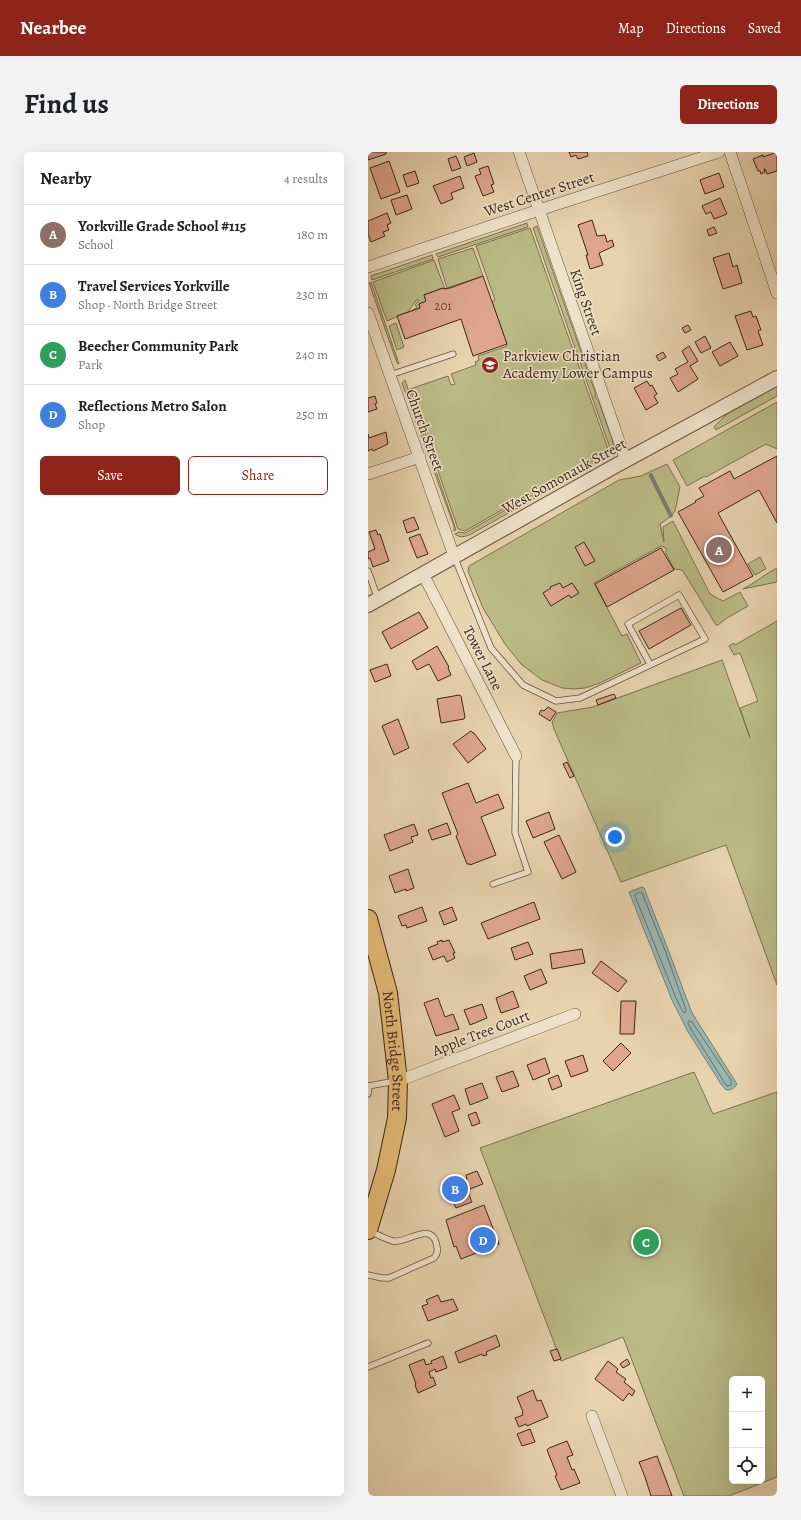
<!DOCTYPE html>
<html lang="en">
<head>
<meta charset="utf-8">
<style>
	:root { --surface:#fff; --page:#f2f2f2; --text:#202124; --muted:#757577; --line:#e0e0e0; --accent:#8f2418 }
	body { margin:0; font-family:Alegreya,serif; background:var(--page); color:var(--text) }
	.controls { position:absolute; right:12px; bottom:12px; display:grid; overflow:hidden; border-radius:6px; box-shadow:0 4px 16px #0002 }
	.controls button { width:36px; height:36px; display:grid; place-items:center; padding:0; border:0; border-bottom:1px solid var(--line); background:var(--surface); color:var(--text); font:20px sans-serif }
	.you { position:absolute; left:247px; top:685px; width:14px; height:14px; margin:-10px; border:3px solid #fff; border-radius:50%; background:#1a73e8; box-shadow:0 0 0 6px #1a73e833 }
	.badge { display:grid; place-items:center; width:26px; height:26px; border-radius:50%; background:var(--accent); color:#fff; font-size:13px; font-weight:700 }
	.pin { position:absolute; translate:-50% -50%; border:2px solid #fff; box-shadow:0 1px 4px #0006 }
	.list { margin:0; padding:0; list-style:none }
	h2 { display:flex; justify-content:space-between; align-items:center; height:52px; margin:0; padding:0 16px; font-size:17px }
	h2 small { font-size:13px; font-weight:400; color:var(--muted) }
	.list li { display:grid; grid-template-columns:26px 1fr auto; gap:12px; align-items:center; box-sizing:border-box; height:60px; padding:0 16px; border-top:1px solid var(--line) }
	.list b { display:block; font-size:15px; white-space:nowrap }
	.list p { margin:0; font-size:13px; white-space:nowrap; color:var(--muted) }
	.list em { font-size:13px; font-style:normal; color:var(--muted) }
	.actions { display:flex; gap:8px; padding:12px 16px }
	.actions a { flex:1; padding:9px 0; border:1px solid var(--accent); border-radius:6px; text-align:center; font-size:14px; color:var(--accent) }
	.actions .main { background:var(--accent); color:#fff }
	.icon { flex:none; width:22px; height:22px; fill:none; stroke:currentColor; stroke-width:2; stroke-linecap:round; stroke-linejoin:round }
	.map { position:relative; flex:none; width:409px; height:1344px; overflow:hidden; border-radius:6px }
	header { display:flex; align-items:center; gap:24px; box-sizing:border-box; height:56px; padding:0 20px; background:var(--accent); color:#fff }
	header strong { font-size:19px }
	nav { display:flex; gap:22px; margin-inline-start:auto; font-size:14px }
	.intro { display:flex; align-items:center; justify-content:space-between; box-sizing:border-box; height:96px; padding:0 24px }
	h1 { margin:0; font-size:28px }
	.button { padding:10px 18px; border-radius:6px; background:var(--accent); color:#fff; font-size:14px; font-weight:700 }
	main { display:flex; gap:24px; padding:0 24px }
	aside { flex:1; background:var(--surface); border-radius:6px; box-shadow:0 4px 16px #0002 }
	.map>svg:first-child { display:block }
	.green { fill:#babb86; stroke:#7c704f; fill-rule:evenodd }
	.water { fill:#98b7b1; stroke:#747d74 }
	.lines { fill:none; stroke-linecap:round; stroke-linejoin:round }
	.shore { stroke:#6a6e64; stroke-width:1 }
	.stream { stroke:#747d74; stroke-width:3.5 }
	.building { fill:#dfa68c; stroke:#3d2518 }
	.service-casing { stroke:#68503d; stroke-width:7 }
	.minor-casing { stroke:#68503d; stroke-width:12 }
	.tertiary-casing { stroke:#68503d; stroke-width:16 }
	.trunk-casing { stroke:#3d2518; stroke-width:20 }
	.service { stroke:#efe2ca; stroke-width:5.5 }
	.minor { stroke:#efe2ca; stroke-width:11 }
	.tertiary { stroke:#efe2ca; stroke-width:14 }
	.trunk { stroke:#e4ba76; stroke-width:18 }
	.labels { text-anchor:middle; stroke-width:3; stroke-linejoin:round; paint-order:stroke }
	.number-label { font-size:13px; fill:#664535 }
	.street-label { font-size:15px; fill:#3d2518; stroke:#efe2ca }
	.poi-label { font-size:15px; fill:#3d2518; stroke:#efe2ca; text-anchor:start }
</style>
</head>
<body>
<header>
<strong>Nearbee</strong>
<nav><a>Map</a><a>Directions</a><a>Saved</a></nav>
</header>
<div class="intro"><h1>Find us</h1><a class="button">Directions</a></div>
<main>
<aside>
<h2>Nearby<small>4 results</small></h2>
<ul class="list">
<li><span class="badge" style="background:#8d6e63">A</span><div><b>Yorkville Grade School #115</b><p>School</p></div><em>180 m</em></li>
<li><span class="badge" style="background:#3f7fe0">B</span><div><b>Travel Services Yorkville</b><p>Shop · North Bridge Street</p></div><em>230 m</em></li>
<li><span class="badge" style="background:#2e9e5b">C</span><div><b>Beecher Community Park</b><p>Park</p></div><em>240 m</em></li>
<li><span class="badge" style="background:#3f7fe0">D</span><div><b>Reflections Metro Salon</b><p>Shop</p></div><em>250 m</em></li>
</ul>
<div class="actions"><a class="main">Save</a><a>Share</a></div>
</aside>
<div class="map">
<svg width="409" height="1344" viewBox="0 0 409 1344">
	<rect width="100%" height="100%" fill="#e7d3ad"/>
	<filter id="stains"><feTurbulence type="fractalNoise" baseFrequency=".005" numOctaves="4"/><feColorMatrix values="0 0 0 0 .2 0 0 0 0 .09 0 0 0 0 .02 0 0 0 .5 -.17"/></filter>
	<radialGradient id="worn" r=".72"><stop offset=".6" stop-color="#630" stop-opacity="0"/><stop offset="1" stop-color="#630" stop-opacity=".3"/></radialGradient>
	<path class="green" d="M159,71L160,75L70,105L68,102Z
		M169,74L227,240L228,246L231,250L245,290V294L242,296L165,76Z
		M162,76L240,297L97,379L90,377L42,237L80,224L83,233L87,232L83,222L108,213L107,210L111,208L110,204L139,194L124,150L127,148L108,94Z
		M105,96L115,124L79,136L70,107Z
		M64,103L65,107L4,128L3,124Z
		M66,108L77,137L75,136L56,143L58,149L51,152L52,156L43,159L49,155L47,153L51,148L49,147L40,160L19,169L5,130Z
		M3,130L31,212L29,211L1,131Z
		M28,171L36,195L29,198L21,174Z
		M37,228L88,378L86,379V374L34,231Z
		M409,233V244L348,278L346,275L361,260Z
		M409,250V297L398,292L338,325L337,324L319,334L305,308Z
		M241,299L242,303L238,306L105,381C100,384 92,387 87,382L91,380L97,381Z
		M299,312L312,335L307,359L304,363L283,322L281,323L302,365L292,372L296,390L295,375L305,369L342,442L355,449L372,440L380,454L359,466L350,473H348L318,424L314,418L306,417L298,401V396L293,394L226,431L254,484L259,482L273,511L232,531L217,536L206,537L194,536L174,528L153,512L137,492L115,456L100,419L101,414L251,328L273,324Z
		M392,405L398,417L387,423L380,412Z
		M409,416V430L375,437C387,431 397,422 409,416Z
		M409,469V833L358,693L253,730L186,577L184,570L189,561L225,555L354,508L382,586L372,556L390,549L372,501L366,503L361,494L366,491L367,493Z
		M326,920L345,962L409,940V1325L361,1344H316L255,1185L193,1209L112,996ZM364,1227H394V1329H364Z"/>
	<path class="water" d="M274,735L276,736L301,800L324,861L369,932C366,937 363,938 358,938L353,932L319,878L304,848L261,740Z"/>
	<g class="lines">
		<path class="shore" d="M272,740L274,741L298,801L318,858L317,861L315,860L308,846L269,749L267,743Z
			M321,869L324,870L363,928V933L359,934L356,930L323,877L320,871Z"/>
		<path class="stream" d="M283,323L303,364"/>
	</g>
	<path class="building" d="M0,0H18V2L0,8Z
		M201,0H219L220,4L210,7L208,3L203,5Z
		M409,0V19L399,22L397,17H396L397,20L393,22L392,19H390L385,7L395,3V5Z
		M106,1L109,10L99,14L96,5Z
		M88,4L93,16L84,19L80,7Z
		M21,9L32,40L13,47L2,16Z
		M120,14L126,32L123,33L126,40L115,44L107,24L113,22L111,17Z
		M47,19L51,31L39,35L35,23Z
		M351,21L356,35L337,42L332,28Z
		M92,24L96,36L83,41L85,47L73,52L65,34Z
		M39,43L44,57L28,63L23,48Z
		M352,46L359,62L346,67L343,60L338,62L334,54Z
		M19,61L23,71L19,73L21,78L15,80L17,84L3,90L0,82V69Z
		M224,68L229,84L237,83L239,90L244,88L246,94L231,101L235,113L222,117L218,103H220L210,73Z
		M346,75L349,81L341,84L339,78Z
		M361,101L365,115L369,113L374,131L355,137L345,106Z
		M115,124L139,192L105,204L93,167L37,187L29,164L52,156L51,152L58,149L56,143L75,136L76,137L82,136Z
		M383,159L385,165L388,164L393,178L390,179L395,193L379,198L367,164Z
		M320,173L323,178L317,181L314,176Z
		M337,184L343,196L333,201L327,190Z
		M362,190L370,204L352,214L344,200Z
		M321,194L330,209L322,214L330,227L310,240L302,226L310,222L307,217L320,210L314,199Z
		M295,200L298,205L291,209L288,204Z
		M279,229L282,234L284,233L289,242L286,244L290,251L278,258L266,236Z
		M7,244L9,251L7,252L9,257L0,260V246Z
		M18,280L20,292L5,299L4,297L0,299V282L1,286Z
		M409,304V371L391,338L350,361L385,424L355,440L310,360L328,350L327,349L336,344L331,336L362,319L366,327Z
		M46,365L51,377L39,381L35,369Z
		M8,378L10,383L12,382L21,409L5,415L2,406L0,407V400L7,397L1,380Z
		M52,382L60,402L49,406L41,386Z
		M216,390L227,409L217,414L207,395Z
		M293,396L306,418L239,455L227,432Z
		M192,431L195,436L204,431L211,441L203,446L201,443L183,454L175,441L183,436L182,435Z
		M313,456L323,473L281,497L271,479Z
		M51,460L60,476L23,497L14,480Z
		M69,494L81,515L80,516L83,523L70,529L61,512L49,518L44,509Z
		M19,512L23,524L7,530L2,518Z
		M246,542L248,546L230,553L228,548Z
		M91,543L93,544L97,565L96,567L73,571L69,547Z
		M180,555L188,560L182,569L171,562L173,558L176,559Z
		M30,567L41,596L26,603L14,574Z
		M103,579L105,581H106L118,597L100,611L85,592Z
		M199,610L206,624L202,626L195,612Z
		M100,631L108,651L130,642L136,656L113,665L128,703L102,713V712H99L88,684L90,682L74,641Z
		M181,660L187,677L165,686L158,669Z
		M79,671L83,682L64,688L60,678Z
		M46,672L50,683L43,685L45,690L22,699L16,683Z
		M191,683L208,720L194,727L176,690Z
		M40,717L46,736L38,739V737L27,741L21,724Z
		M166,750L172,767L120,787L113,771Z
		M54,755L59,769L39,776L38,773L34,774L30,764Z
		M84,755L89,768L76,773L71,760Z
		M74,788V790L81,788L87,801H85L87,806L79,810L76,804L65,808L60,796L70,792L69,790Z
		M160,790L165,802L147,808L143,796Z
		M214,797L217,811L184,817L182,802Z
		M233,809L259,829L250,840L224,821Z
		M173,817L179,831L162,838L156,824Z
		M145,839L151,855L133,861L128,846Z
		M70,846L77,865L85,862L91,877L68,884L56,851Z
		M253,849H268L266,882H252Z
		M114,852L119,866L102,873L96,858Z
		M253,891L263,901L245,919L235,909Z
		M215,903L220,919L203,925L197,909Z
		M177,906L182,921L165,928L159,913Z
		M145,919L151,934L134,940L128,925Z
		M190,923L194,934L184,938L180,927Z
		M114,931L120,946L102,953L97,937Z
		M86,943L92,957L84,960L91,979L77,985L64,952Z
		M108,960L112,971L104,974L100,963Z
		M109,1019L115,1032L99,1038L104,1050L88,1056L82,1042L80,1043L77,1035L99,1028L98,1023Z
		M116,1053L131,1092L93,1107L88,1094L86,1095L78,1068Z
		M70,1143L73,1150L85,1147L90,1158L60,1169L54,1154L60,1152L58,1148Z
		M128,1183L132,1194L118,1200L119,1203L115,1204L114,1202L91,1211L87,1200Z
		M189,1197L193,1207L186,1209L182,1199Z
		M75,1204L79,1216L68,1220L67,1217L61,1220L63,1226L65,1225L68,1233L50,1241L47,1233L48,1232L41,1213L56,1207L58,1213L64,1211L63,1209Z
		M259,1207L262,1212L255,1216L252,1212Z
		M240,1209L250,1217L248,1220L258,1227L256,1230L267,1239L264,1244L261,1241L255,1249L227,1227Z
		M165,1238L169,1249L173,1248L180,1265L159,1274L158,1272L151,1275L147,1266L155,1263L154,1261L155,1260L149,1245Z
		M162,1277L167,1290L154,1294L149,1282Z
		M199,1289L205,1303L199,1305L204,1318L206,1317L212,1331L193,1338L187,1324L189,1323L179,1298L181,1296Z
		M289,1304L304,1344H283L277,1325L271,1310Z"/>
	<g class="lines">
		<g class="service-casing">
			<path id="service" d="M22,223L85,202
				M86,404L123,496L155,533L188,549L212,546L337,487L311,443L260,472L282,512
				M0,419L10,447
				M125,732L160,720L147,681L148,604
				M0,934L28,929
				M0,942L1,934
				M0,1123L14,1126H21L66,1106C69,1103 70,1100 69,1095C65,1067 39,1092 25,1089C17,1087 9,1082 1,1079
				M0,1215L60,1191"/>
		</g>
		<g class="minor-casing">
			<path id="minor" d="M151,0L258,309
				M362,0L409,141
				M0,115L171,58L351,0
				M0,161L86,404
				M0,322L52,305
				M55,422L148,604
				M30,929L207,862
				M224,1264L254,1344"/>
		</g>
		<g class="tertiary-casing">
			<path id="tertiary" d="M0,453L247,314L409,226"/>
		</g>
		<g class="trunk-casing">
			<g id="trunk">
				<path id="s1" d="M0,767L20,841L30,929L29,966L18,1018L0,1078"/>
			</g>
		</g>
		<use href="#service" class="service"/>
		<use href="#minor" class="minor"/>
		<use href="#tertiary" class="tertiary"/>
		<use href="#trunk" class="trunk"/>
	</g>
	<defs>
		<g id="school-disc" transform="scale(0.9)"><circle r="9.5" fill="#8f2418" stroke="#efe2ca"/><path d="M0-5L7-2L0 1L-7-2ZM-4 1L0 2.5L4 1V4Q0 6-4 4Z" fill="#fff"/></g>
	</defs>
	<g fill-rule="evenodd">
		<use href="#school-disc" x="122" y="213"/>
	</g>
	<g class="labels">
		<g class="number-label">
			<text x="75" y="158">201</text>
		</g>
		<g class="street-label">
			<text transform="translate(171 42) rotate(-18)" y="5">West Center Street</text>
			<text transform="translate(218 150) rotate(71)" y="5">King Street</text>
			<text transform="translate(57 278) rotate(70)" y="5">Church Street</text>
			<text transform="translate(196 324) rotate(-29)" y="5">West Somonauk Street</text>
			<text transform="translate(115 506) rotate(63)" y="5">Tower Lane</text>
			<text transform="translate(113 881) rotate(-21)" y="5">Apple Tree Court</text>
			<text dy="5" stroke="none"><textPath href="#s1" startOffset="135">North Bridge Street</textPath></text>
		</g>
		<g class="poi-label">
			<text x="135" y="209">Parkview Christian<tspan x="135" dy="17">Academy Lower Campus</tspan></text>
		</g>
	</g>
	<rect width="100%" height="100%" filter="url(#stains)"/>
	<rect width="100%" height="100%" fill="url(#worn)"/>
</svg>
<div class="controls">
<button>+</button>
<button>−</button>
<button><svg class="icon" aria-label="locate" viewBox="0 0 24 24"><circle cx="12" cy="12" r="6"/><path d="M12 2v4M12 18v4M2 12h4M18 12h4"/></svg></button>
</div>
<div class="you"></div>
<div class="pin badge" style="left:351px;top:398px;background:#8d6e63">A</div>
<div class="pin badge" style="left:87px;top:1037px;background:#3f7fe0">B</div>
<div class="pin badge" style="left:278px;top:1090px;background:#2e9e5b">C</div>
<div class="pin badge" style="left:115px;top:1088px;background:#3f7fe0">D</div>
</div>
</main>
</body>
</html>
